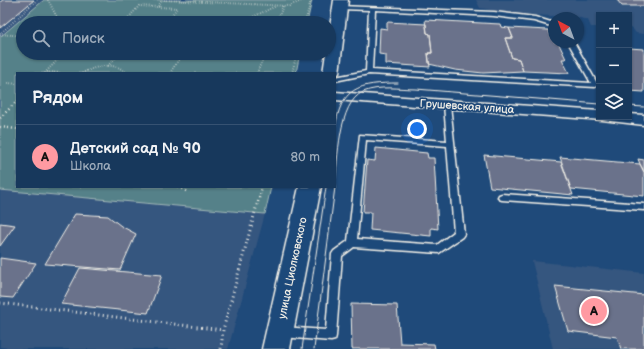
<!DOCTYPE html>
<html lang="ru">
<head>
<meta charset="utf-8">
<style>
	:root { --surface:#17385c; --page:#203f62; --text:#f1f3f6; --muted:#9eacbb; --line:#365272; --accent:#ff9aa2 }
	body { margin:0; font-family:"Balsamiq Sans",sans-serif; background:var(--page); color:var(--text) }
	.controls { position:absolute; right:12px; top:12px; display:grid; overflow:hidden; border-radius:0px; box-shadow:0 1px 3px #0004 }
	.controls button { width:36px; height:36px; display:grid; place-items:center; padding:0; border:0; border-bottom:1px solid var(--line); background:var(--surface); color:var(--text); font:20px sans-serif }
	.compass { position:absolute; left:548px; top:12px; width:36px; height:36px; border-radius:50%; background:var(--surface); box-shadow:0 1px 3px #0004; rotate:319deg }
	.you { position:absolute; left:417px; top:129px; width:14px; height:14px; margin:-10px; border:3px solid #fff; border-radius:50%; background:#1a73e8; box-shadow:0 0 0 6px #1a73e833 }
	.badge { display:grid; place-items:center; width:26px; height:26px; border-radius:50%; background:var(--accent); color:#111; font-size:13px; font-weight:700 }
	.pin { position:absolute; translate:-50% -50%; border:2px solid #fff; box-shadow:0 1px 4px #0006 }
	.list { margin:0; padding:0; list-style:none }
	h2 { display:flex; justify-content:space-between; align-items:center; height:52px; margin:0; padding:0 16px; font-size:17px }
	h2 small { font-size:13px; font-weight:400; color:var(--muted) }
	.list li { display:grid; grid-template-columns:26px 1fr auto; gap:12px; align-items:center; box-sizing:border-box; height:64px; padding:0 16px; border-top:1px solid var(--line) }
	.list b { display:block; font-size:15px; white-space:nowrap }
	.list p { margin:0; font-size:13px; white-space:nowrap; color:var(--muted) }
	.list em { font-size:13px; font-style:normal; color:var(--muted) }
	.icon { flex:none; width:22px; height:22px; fill:none; stroke:currentColor; stroke-width:2; stroke-linecap:round; stroke-linejoin:round }
	.map { position:relative; flex:none; width:644px; height:349px; overflow:hidden }
	.search { position:absolute; background:var(--surface); box-shadow:0 1px 3px #0004; left:16px; top:16px; width:320px; height:44px; display:flex; align-items:center; gap:10px; box-sizing:border-box; padding:0 14px; border-radius:22px; color:var(--muted); font-size:15px }
	.panel { position:absolute; background:var(--surface); box-shadow:0 1px 3px #0004; left:16px; top:72px; width:320px; height:116px; border-radius:0px }
	.map>svg:first-child { display:block }
	.built { fill:#36567f }
	.green { fill:#558189; stroke:#a4b9b8 }
	.building { fill:#6a728b; stroke:#f4f1e8 }
	.lines { fill:none; stroke-linecap:round; stroke-linejoin:round }
	.service-casing { stroke:#f4f1e8; stroke-width:3 }
	.minor-casing { stroke:#f4f1e8; stroke-width:3 }
	.tertiary-casing { stroke:#f4f1e8; stroke-width:3 }
	.path-far2 { stroke:#f4f1e8; stroke-width:2; stroke-dasharray:0.5 2; stroke-linecap:butt }
	.path-far1 { stroke:#f4f1e8; stroke-width:2.5; stroke-dasharray:1 3; stroke-linecap:butt }
	.path { stroke:#f4f1e8; stroke-width:3; stroke-dasharray:1 3.5; stroke-linecap:butt }
	.service { fill:#1f4a7a; fill-rule:evenodd }
	.minor { fill:#1f4a7a; fill-rule:evenodd }
	.tertiary { fill:#1f4a7a; fill-rule:evenodd }
	.tram { stroke:#f4f1e8; stroke-width:1 }
	.labels { text-anchor:middle; stroke-width:3.5; stroke-linejoin:round; paint-order:stroke }
	.street-label { font-size:11px; fill:#f4f1e8; stroke:#1f4a7a }
</style>
</head>
<body>
<div class="map">
<svg width="644" height="349" viewBox="0 0 644 349">
	<rect width="100%" height="100%" fill="#1f4a7a"/>
	<filter id="ink" filterUnits="userSpaceOnUse"><feTurbulence type="fractalNoise" baseFrequency=".025" numOctaves="2"/><feDisplacementMap in="SourceGraphic" scale="8" xChannelSelector="R" yChannelSelector="G"/><feConvolveMatrix kernelMatrix="1 2 1 2 8 2 1 2 1" color-interpolation-filters="sRGB"/></filter>
	<g filter="url(#ink)">
		<path class="built" d="M0,0H44L0,37Z
			M476,0H644V34L636,33L632,28H629V15H599V27H591L588,20L577,17L511,14L480,8Z
			M0,190L265,214L228,349H18L0,347Z
			M532,261L644,273V349H553Z"/>
		<path class="green" d="M44,0H312L307,23H23V53H300L296,73H17V187H271L265,214L0,190V37Z"/>
		<path class="building" d="M3,0H34L0,28V2Z
			M617,0H644V6H622Z
			M425,20L500,24L501,27L509,28L513,38H505L512,58L519,59L523,71L483,73L455,70L429,64L428,53H432L430,34L427,33Z
			M387,22L426,24L427,33L430,34L432,53H428L430,67L386,64V55L379,54L380,28L387,29Z
			M509,28L548,30L554,42H558L566,59H562L569,73L523,71L519,59L512,58L505,38H513Z
			M629,48L644,49V92L629,91Z
			M376,148L427,153L428,158H434L438,229L431,228V236L370,230L371,212H363L367,160L375,161Z
			M484,155L561,162L573,195L490,187Z
			M560,157L640,164L644,172V196L571,189Z
			M638,159L644,160V172L640,164Z
			M75,214L108,216L121,226L136,234L120,270L45,264Z
			M0,223L15,225L0,246Z
			M0,258L36,263L13,298L0,297Z
			M80,268L162,275L148,313L61,304Z
			M555,286L644,295V349H621L617,337L568,331Z
			M351,304L397,305L400,343L434,344L435,349H352Z"/>
		<g class="lines">
			<g class="service-casing">
				<path id="service" d="M339,6L494,12L535,17L554,23V27L534,21L494,16L375,10L372,70L591,83L568,42H574L598,85L595,87L369,74L335,81V77L366,71L369,10L341,9L338,7Z
					M445,103H449L450,105L464,234L462,237L439,253L354,247L342,256L336,336L335,340L331,341L282,337L278,336L277,332L278,328L282,327L326,330L332,254L334,251L348,241L360,135L447,141L444,105ZM366,140L447,146L454,232L437,245L357,239Z
					M502,194L644,204V210L502,200L499,199L498,197L499,195Z"/>
			</g>
			<g class="minor-casing">
				<path id="minor" d="M335,92L599,111V117H629V114L644,115V125L602,120L335,100Z"/>
			</g>
			<g class="tertiary-casing">
				<path id="tertiary" d="M334,0H348L339,73L335,77V73H323L326,53H329V34Z
					M299,187H321L290,349H262Z"/>
			</g>
			<path class="path-far2" d="M48,0L60,23
				M164,0L289,6L304,0
				M158,7L177,8L166,23
				M124,23L139,6L158,7L162,0
				M240,23L276,6
				M276,23L283,6
				M305,23L311,0
				M0,34L37,0
				M0,34L23,36
				M108,66L120,53
				M47,72L62,73
				M45,73L64,53
				M82,73C97,66 114,61 127,73
				M170,73L183,53
				M257,73L265,53
				M292,73L297,53
				M8,83L17,84"/>
			<path class="path-far1" d="M0,118L17,101
				M0,127L17,129
				M178,187L188,192
				M258,202L262,187"/>
			<path class="path" d="M0,303L223,330
				M221,349L223,330L258,201"/>
			<use href="#service" class="service"/>
			<use href="#minor" class="minor"/>
			<use href="#tertiary" class="tertiary"/>
			<path class="tram" d="M629,106L644,107
				M335,130C340,87 359,83 398,83
				M335,184C338,160 338,103 363,92C380,85 399,89 416,89L599,104
				M302,349L326,187
				M314,349L335,187"/>
		</g>
	</g>
	<g class="labels">
		<g class="street-label">
			<text transform="translate(467 106) rotate(4)" y="4">Грушевская улица</text>
			<text transform="translate(292 268) rotate(-78)" y="4">улица Циолковского</text>
		</g>
	</g>
</svg>
<div class="controls">
<button>+</button>
<button>−</button>
<button><svg class="icon" aria-label="layers" viewBox="0 0 24 24"><path d="M12 4l9 5-9 5-9-5zM3 14l9 5 9-5"/></svg></button>
</div>
<svg class="compass" viewBox="-18 -18 36 36"><path d="M0-13l5 13h-10z" fill="#e53935"/><path d="M0 13l5-13h-10z" fill="#9eacbb"/></svg>
<div class="you"></div>
<div class="pin badge" style="left:594px;top:311px">A</div>
<div class="search"><svg class="icon" aria-label="search" viewBox="0 0 24 24"><circle cx="10" cy="10" r="6"/><path d="M15 15l6 6"/></svg>Поиск</div>
<section class="panel">
<h2>Рядом<small></small></h2>
<ul class="list">
<li><span class="badge">A</span><div><b>Детский сад № 90</b><p>Школа</p></div><em>80 m</em></li>
</ul>
</section>
</div>
</body>
</html>
